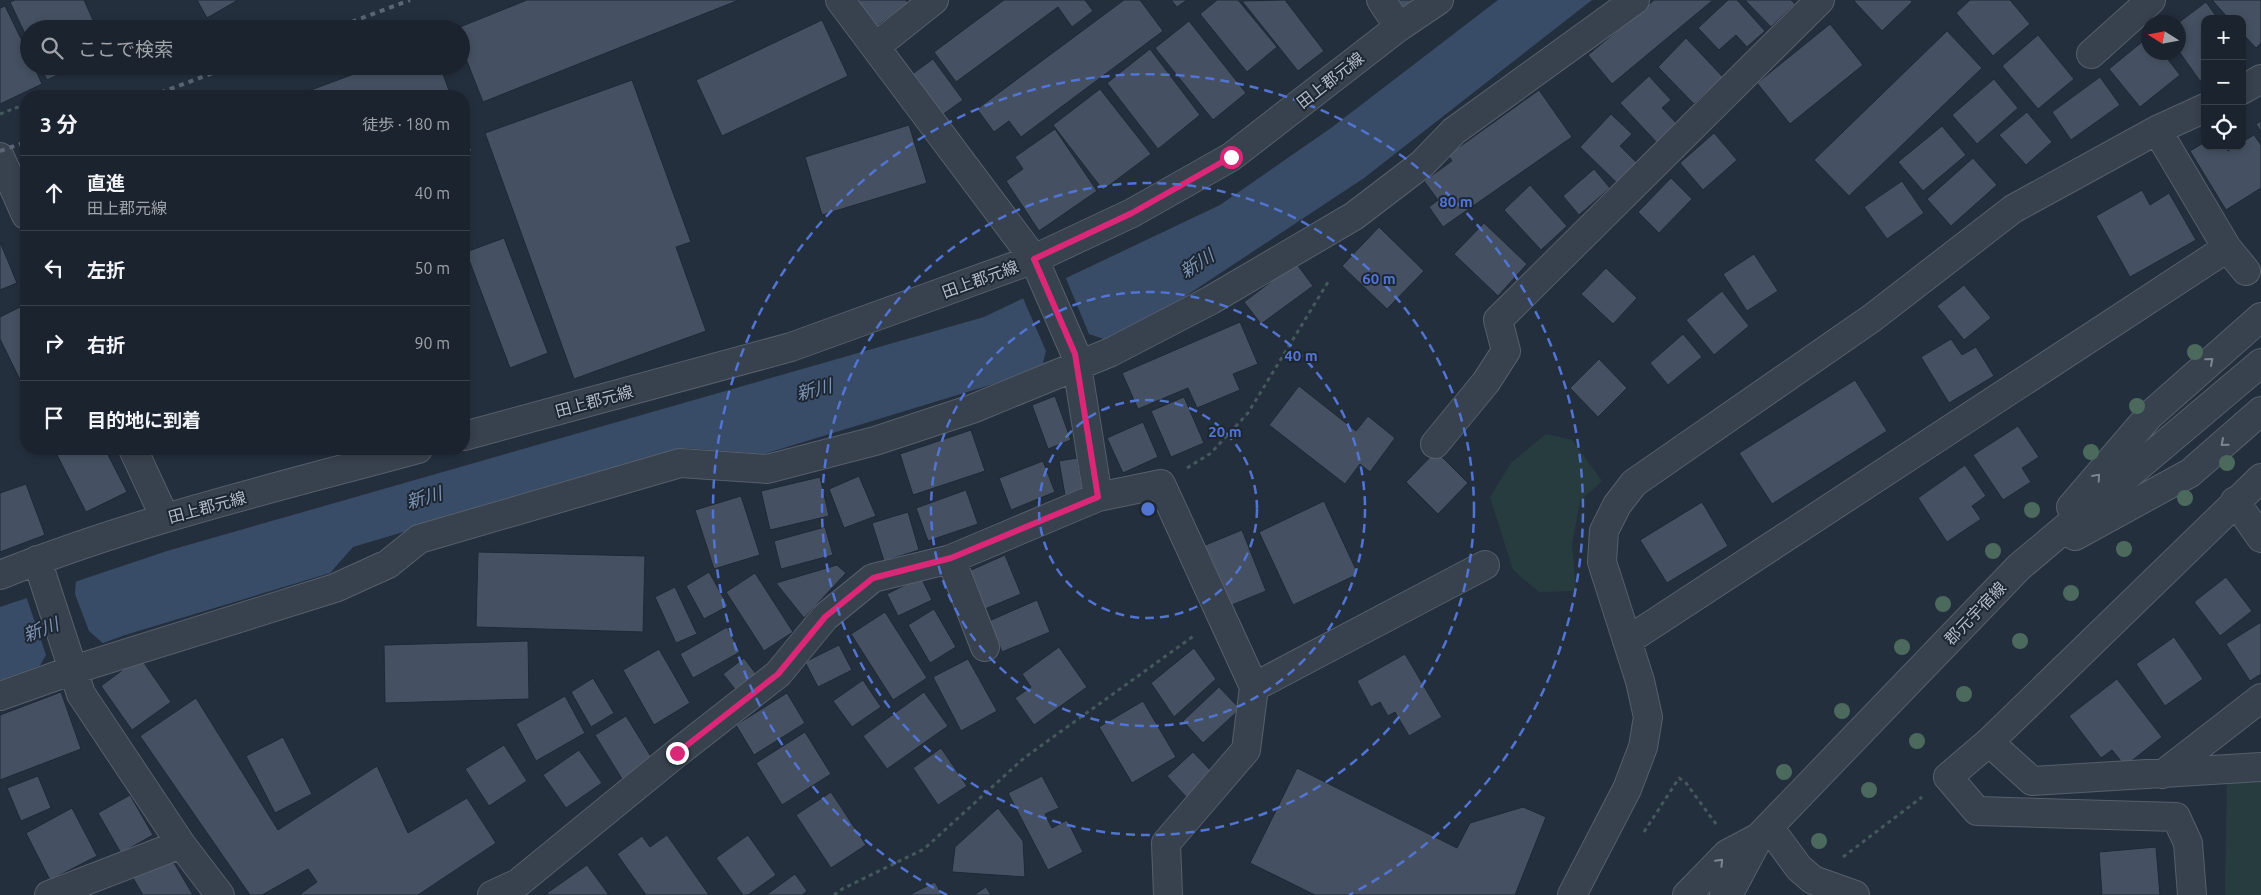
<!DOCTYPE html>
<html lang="ja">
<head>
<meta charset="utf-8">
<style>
	:root { --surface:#1b232e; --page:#282f3a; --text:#f1f3f6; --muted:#a0a4aa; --line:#39404a }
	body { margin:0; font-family:Ubuntu,"Noto Sans JP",sans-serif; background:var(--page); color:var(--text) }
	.controls { position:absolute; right:15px; top:15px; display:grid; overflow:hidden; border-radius:10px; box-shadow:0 2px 8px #0003 }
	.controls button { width:45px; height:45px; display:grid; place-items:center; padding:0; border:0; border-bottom:1px solid var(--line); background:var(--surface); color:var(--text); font:25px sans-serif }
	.compass { position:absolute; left:2141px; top:15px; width:45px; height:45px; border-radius:50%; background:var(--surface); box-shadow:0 2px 8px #0003; rotate:281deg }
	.stop { position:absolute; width:15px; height:15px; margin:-11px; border:4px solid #db2777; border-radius:50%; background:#fff }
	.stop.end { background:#db2777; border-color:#fff; box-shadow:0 1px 5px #0008 }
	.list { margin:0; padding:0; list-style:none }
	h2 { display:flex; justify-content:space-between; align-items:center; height:65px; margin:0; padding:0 20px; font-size:21px }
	h2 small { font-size:16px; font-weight:400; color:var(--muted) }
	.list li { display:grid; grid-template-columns:32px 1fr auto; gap:15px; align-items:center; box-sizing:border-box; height:75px; padding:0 20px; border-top:1px solid var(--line) }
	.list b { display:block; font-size:19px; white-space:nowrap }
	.list p { margin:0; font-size:16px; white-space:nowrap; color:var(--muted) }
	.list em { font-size:16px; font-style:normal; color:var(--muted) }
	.icon { flex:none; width:28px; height:28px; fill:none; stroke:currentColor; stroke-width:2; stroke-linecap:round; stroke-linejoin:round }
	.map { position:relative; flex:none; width:2261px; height:895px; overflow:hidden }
	.search { position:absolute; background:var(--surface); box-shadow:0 2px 8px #0003; left:20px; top:20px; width:450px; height:55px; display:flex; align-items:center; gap:12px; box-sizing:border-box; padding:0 18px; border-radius:28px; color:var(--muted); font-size:19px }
	.panel { position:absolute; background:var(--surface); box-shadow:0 2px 8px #0003; left:20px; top:90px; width:450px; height:365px; border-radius:20px }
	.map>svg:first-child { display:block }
	.green { fill:#263c3f }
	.water { fill:#394c67 }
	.pier { fill:#242f3e }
	.building { fill:#455162; stroke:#1f2835 }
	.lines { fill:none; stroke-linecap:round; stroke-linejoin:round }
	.minor-casing { stroke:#565f6c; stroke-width:30 }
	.path { stroke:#44595c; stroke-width:3; stroke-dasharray:4 4; stroke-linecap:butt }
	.minor { stroke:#38414e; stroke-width:28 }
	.rail { stroke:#5a6575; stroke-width:4; stroke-dasharray:5 5; stroke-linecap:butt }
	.tree { fill:#4b6a5d }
	.oneway { stroke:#7c8592 }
	.route { stroke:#db2777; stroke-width:6 }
	.ring { fill:none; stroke:#5274d3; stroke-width:2.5; stroke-dasharray:9 6 }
	.labels { text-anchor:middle; stroke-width:4; stroke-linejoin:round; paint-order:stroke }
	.street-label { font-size:16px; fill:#b4bcc9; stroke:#1d2633 }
	.water-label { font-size:18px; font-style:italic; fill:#7c92b1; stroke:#1d2633 }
	.centre { fill:#5274d3; stroke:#1d2633; stroke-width:2.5 }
	.ring-label { font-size:15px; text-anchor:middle; font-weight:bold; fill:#5274d3; stroke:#1d2633; stroke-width:4; stroke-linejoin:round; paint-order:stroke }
</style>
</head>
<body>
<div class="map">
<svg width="2261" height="895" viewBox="0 0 2261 895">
	<rect width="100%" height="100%" fill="#242f3e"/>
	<path class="green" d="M1546,434L1572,440L1602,481L1580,501L1572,544L1576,591L1539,592L1513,570L1490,497L1511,463Z
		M2227,772H2261V895H2225Z"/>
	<path class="water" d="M1498,0H1592L1364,178L1154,317L1020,376L764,454L684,448L353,547L330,573L125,635L0,680V607L167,551L984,317L1220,205L1331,128Z"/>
	<path class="pier" d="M1065,276L1089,334L1107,340L1043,363L1046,351L1022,296Z
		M76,579L75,594L89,631L105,645L39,667L46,655L26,596Z"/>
	<path class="building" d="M15,0H84L97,29H29V42L10,2Z
		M197,0H238L207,18Z
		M527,0H739L483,102L461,46V29H455Z
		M852,0H906L908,3L873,29Z
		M1004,0H1085L1093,11L1072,27L1058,7L956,82L934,52Z
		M1124,0H1140L1163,31L1021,137L1009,121L994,132L977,109Z
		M1171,0H1187L1177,7Z
		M1217,0H1238L1277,47L1247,72L1200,14Z
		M1285,0L1324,51L1298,71L1242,1Z
		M1396,0H1415L1402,9Z
		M1654,0H1713L1612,84L1588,55Z
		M1728,0H1737L1765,31L1747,47L1736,35L1719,50L1698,28Z
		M1745,0H1791L1795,4L1771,27Z
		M1855,0H1911L1912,2L1882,31L1854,1Z
		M1970,0H2010L2030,24L1993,56L1956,13Z
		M2212,0H2261V43L2256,48L2242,33V19H2229Z
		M2206,2L2218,19H2205V77L2200,81L2178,50V23Z
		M5,6L29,55V66H34L42,84L0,104V8Z
		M822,20L848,76L722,136L696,80Z
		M1189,21L1246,93L1213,120L1155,48Z
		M1830,24L1863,65L1790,124L1757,83Z
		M1947,31L1982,68L1849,196L1814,160Z
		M2038,35L2074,79L2038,109L2002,66Z
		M2148,37V52H2162L2180,75L2140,107L2109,69Z
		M1686,38L1723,77L1694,104L1658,67Z
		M1150,49L1200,115L1158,149L1107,83Z
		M933,59L963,100L938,118L908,77Z
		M40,66H76L47,80Z
		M375,66H440L451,96H295Z
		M1649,76L1671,100L1662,108L1680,127L1660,146L1620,103Z
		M2100,77L2120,105L2071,140L2052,112Z
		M1994,79L2018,108L1977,144L1952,115Z
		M632,80L691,242L676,247L706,331L574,379L485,133Z
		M1100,89L1151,154L1103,190L1053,125Z
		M1539,90L1572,137L1443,227L1429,207L1438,200L1424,181L1452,161L1448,155Z
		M2027,112L2052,142L2026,165L1999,135Z
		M1611,114L1632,134L1620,146L1638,164L1618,184L1580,147Z
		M2261,121V132L2256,124Z
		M909,125L927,183L822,215L805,157Z
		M1942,126L1966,155L1923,191L1898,162Z
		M1055,129L1097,191L1039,231L1006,181L1023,169L1015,157Z
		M464,130L472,151L464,154Z
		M1714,133L1737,160L1703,190L1680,163Z
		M2254,135L2261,145V188L2226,210L2190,151L2205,142V146H2225L2228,151L2236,146H2242V142Z
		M1973,158L1997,185L1951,226L1927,199Z
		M1594,169L1610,188L1579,215L1563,196Z
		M1671,178L1692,199L1659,233L1638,212Z
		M1902,181L1924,213L1887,239L1864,207Z
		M1530,185L1567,226L1541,250L1504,210Z
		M2142,190L2150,205L2169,193L2196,240L2130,277L2096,216Z
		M1484,223L1527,264L1498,296L1454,254Z
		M1379,227L1424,271L1387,309L1342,266Z
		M504,238L548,353L510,368L466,252Z
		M0,242L17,283L0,290Z
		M1754,254L1778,291L1747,311L1723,274Z
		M1296,263L1313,286L1261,324L1244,302Z
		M1606,268L1637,298L1613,324L1581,294Z
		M1964,285L1991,318L1964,340L1937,306Z
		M1722,291L1749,326L1714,355L1686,320Z
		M26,304V392L0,339V317Z
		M1240,322L1258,364L1233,374L1240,390L1197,408L1188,388L1138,409L1122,373Z
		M1683,334L1702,357L1668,385L1650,363Z
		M1951,339L1962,355L1976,347L1994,376L1949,403L1921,357Z
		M1599,359L1627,388L1598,417L1570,388Z
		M1855,380L1887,431L1772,504L1739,453Z
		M1299,386L1356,431L1368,416L1395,438L1370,472L1360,464L1345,484L1269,425Z
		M1055,396L1071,440L1048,449L1032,405Z
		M1184,397L1204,443L1171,457L1151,411Z
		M1143,422L1158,457L1123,473L1107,438Z
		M2018,426L2039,457L2022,468L2031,482L2003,500L1973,455Z
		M971,430L985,471L913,495L900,454Z
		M54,449H105L127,492L86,512Z
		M1436,451L1468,483L1438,514L1406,482Z
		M1077,458L1083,492L1065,495L1059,461Z
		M1043,461L1055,492L1011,510L999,478Z
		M1965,465L1986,496L1972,506L1981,519L1947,542L1918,498Z
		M859,476L876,516L844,528L829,489Z
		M820,477L829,516L770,530L761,491Z
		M26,484L45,535L0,552V493Z
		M966,490L978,524L928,541L916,508Z
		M741,496L760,555L714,569L695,510Z
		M1324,501L1358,574L1293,605L1259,532Z
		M1702,502L1728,546L1667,583L1640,540Z
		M908,512L919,550L884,561L872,523Z
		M825,527L833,555L781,569L774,541Z
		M1242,530L1266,591L1227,607L1203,546Z
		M478,552L645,556L643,632L476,627Z
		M1005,555L1021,594L985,609L969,571Z
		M837,565L846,573L804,618L776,583Z
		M709,572L728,606L704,619L686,586Z
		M755,573L793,632L764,651L726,592Z
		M921,577L932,600L898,616L887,594Z
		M2226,577L2252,611L2220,636L2194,602Z
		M675,587L697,634L676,643L655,597Z
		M1037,600L1050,632L1002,652L989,621Z
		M934,609L956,647L930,663L908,625Z
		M885,612L927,678L893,700L851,634Z
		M2261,622V674L2250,681L2226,644Z
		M727,627L740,652L693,678L680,654Z
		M2174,637L2203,679L2165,706L2136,664Z
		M528,641L529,699L385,703L384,645Z
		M839,645L852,670L818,687L805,662Z
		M1059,647L1087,687L1034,725L1015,698L1031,687L1022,674Z
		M1194,648L1216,679L1174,717L1151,683Z
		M659,649L690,703L654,725L623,670Z
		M1405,654L1442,717L1409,736L1395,712L1388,716L1380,702L1371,707L1357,681Z
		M140,657L171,702L132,730L101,686Z
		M744,658L759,678L738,693L723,674Z
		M968,659L997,711L961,731L933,677Z
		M593,678L614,713L591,727L571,692Z
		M2117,679L2162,737L2125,766L2112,750L2101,758L2069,716Z
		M863,680L881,707L852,727L833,701Z
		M1219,687L1240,709L1203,743L1183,721Z
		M61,692L81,749L0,780V715Z
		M924,692L948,726L887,769L863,736Z
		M787,693L805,723L754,755L736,725Z
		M565,696L585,733L536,761L516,724Z
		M196,698L278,830L377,766L408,833L467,798L496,843L418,895H299L317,882L308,869L262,895H250L140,736Z
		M1143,701L1176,757L1132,783L1099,727Z
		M626,716L653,760L622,779L595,735Z
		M805,732L831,774L782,805L756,763Z
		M283,737L312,794L275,813L246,756Z
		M504,745L527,781L489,806L465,769Z
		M941,748L967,786L938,805L913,768Z
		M579,750L602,783L566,808L543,775Z
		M1193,752L1215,775L1189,800L1167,776Z
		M1297,768L1457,848L1470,823L1523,807L1546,817L1515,895H1315L1250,863Z
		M38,776L51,808L21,821L7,788Z
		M1042,776L1059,808L1045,814L1052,828L1067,820L1083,852L1048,870L1008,793Z
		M831,792L866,845L831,868L796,815Z
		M130,795L153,835L121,853L98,813Z
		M72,808L97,856L50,880L26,833Z
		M998,808L1023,841L1025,877L952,872L955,847Z
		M667,835L709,895H646L617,854L642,836L650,847Z
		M748,835L776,875L748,895H743L716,858Z
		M2156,847L2160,895H2102L2099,852Z
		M170,856L193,895H143L133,878Z
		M587,865L609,895H549L547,893Z
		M795,874L807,891L802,895H766Z
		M935,882L942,895H911V894Z
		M986,887L991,895H974Z"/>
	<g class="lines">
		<g class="minor-casing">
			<path id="minor" d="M840,0L1034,259L1075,353L1098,497L1161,484L1254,687L1246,750L1166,843L1168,895
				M1381,0L1399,27
				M875,47L934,0
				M2091,54L2151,0
				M2242,90L2261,79
				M2157,130L2227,248L2246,271
				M0,157L26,215
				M464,436L791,347L1034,259L1132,213L1231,157L1399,27L1439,0
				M1435,444L1486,382L1506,351L1498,320L1820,0
				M133,449L165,518
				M2235,501L2261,538
				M2071,507L2149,416L2261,317
				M2075,536L2190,473L2261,411
				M951,559L985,647
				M37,560L81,694L181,844L220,895
				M0,575C135,521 278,487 418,449
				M1627,641L2227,248
				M1254,687L1485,565
				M0,696L73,670L335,588L388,564L419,539L680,463L767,469L875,441L972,409L1111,352L1211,300L1354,216L1422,164L1454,131L1635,0
				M1989,742L2032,781L2261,767
				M2163,774L2261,698
				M1769,827L1799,868L1813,880L1855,895
				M49,895L181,844
				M492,895L518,883L677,753L778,674L825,617L873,578L951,559L1098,497
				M1572,895L1627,789L1643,747L1648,717L1640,681L1602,562L1604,531L1617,505L1634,483L1872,318L2013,209L2157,130L2205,108
				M1687,895L1727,854L1759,837
				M1724,895L1733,886L1759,837L2019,567L2261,363
				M2192,895L2188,843L2176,817L1977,811L1948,777L1989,742L2261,478"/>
		</g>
		<path class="path" d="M48,96L59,92L60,96
			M0,114L26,104
			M1187,468L1211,453L1248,413L1328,282
			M1644,832L1679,778L1686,783L1716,824
			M1843,857L1922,797
			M834,895L842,889L924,849L1024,758L1195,635"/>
		<use href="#minor" class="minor"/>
		<path class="rail" d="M333,29L410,0
			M151,96L232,66
			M0,151L26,142"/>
	</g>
	<g class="tree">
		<circle cx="2195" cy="352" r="8"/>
		<circle cx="2137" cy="406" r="8"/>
		<circle cx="2091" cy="452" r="8"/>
		<circle cx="2227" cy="463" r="8"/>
		<circle cx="2185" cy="498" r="8"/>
		<circle cx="2032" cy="510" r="8"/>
		<circle cx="2124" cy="549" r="8"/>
		<circle cx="1993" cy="551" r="8"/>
		<circle cx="2071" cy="593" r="8"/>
		<circle cx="1943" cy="604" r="8"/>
		<circle cx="2020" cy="641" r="8"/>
		<circle cx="1902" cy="647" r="8"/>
		<circle cx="1964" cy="694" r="8"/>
		<circle cx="1842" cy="711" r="8"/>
		<circle cx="1917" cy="741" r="8"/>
		<circle cx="1784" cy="772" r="8"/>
		<circle cx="1869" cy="790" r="8"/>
		<circle cx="1819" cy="841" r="8"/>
	</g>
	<defs><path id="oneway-chevron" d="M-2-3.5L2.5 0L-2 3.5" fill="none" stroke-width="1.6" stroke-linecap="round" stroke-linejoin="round" transform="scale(1.25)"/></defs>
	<g class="oneway">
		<use href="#oneway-chevron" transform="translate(2210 361) rotate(-41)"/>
		<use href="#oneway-chevron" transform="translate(2224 443) rotate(139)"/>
		<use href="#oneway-chevron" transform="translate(2097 477) rotate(-49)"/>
		<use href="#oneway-chevron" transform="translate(1720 862) rotate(-46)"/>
	</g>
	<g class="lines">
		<path class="route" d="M677,753L778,674L825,617L873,578L951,558L1098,497L1075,354L1034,259L1132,213L1231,157"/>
	</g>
	<g class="ring">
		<circle cx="1148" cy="509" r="109"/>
		<circle cx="1148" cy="509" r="217"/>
		<circle cx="1148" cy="509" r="326"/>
		<path d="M947 895A435 435 0 1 1 1349 895"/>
	</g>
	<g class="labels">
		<g class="street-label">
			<text transform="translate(1330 80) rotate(-38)" y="6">田上郡元線</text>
			<text transform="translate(980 279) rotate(-20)" y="6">田上郡元線</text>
			<text transform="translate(594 401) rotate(-15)" y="6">田上郡元線</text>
			<text transform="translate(207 507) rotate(-15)" y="6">田上郡元線</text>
			<text transform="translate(1975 613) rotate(-46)" y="6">郡元宇宿線</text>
		</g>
		<g class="water-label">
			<text transform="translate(1197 264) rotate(-33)" y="6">新川</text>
			<text transform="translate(814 390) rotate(-14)" y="6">新川</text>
			<text transform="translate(424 498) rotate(-16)" y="6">新川</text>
			<text transform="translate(41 630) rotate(-21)" y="6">新川</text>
		</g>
	</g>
	<circle cx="1148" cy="509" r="8" class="centre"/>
	<g class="ring-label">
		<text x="1456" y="207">80 m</text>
		<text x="1379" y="284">60 m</text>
		<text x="1301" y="361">40 m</text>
		<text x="1225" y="437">20 m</text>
	</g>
</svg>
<div class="controls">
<button>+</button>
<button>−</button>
<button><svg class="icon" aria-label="locate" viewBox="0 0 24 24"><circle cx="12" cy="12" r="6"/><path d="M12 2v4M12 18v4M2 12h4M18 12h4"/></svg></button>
</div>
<svg class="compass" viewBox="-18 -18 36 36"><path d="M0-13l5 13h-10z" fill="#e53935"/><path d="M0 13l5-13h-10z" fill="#a0a4aa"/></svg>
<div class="stop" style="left:1231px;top:157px"></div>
<div class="stop end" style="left:677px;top:753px"></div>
<div class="search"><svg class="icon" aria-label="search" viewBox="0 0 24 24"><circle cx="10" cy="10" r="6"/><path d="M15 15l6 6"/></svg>ここで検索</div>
<section class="panel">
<h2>3 分<small>徒歩 · 180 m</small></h2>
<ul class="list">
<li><svg class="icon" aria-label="ahead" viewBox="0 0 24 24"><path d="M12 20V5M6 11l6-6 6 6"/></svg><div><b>直進</b><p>田上郡元線</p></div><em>40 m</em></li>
<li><svg class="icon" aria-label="left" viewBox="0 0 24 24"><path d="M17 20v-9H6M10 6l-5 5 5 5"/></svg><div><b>左折</b></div><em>50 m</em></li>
<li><svg class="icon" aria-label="right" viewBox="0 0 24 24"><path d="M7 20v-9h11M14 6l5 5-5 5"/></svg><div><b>右折</b></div><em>90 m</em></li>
<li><svg class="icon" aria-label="arrive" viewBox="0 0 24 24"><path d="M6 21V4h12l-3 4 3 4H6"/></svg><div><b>目的地に到着</b></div></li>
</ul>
</section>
</div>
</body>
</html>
